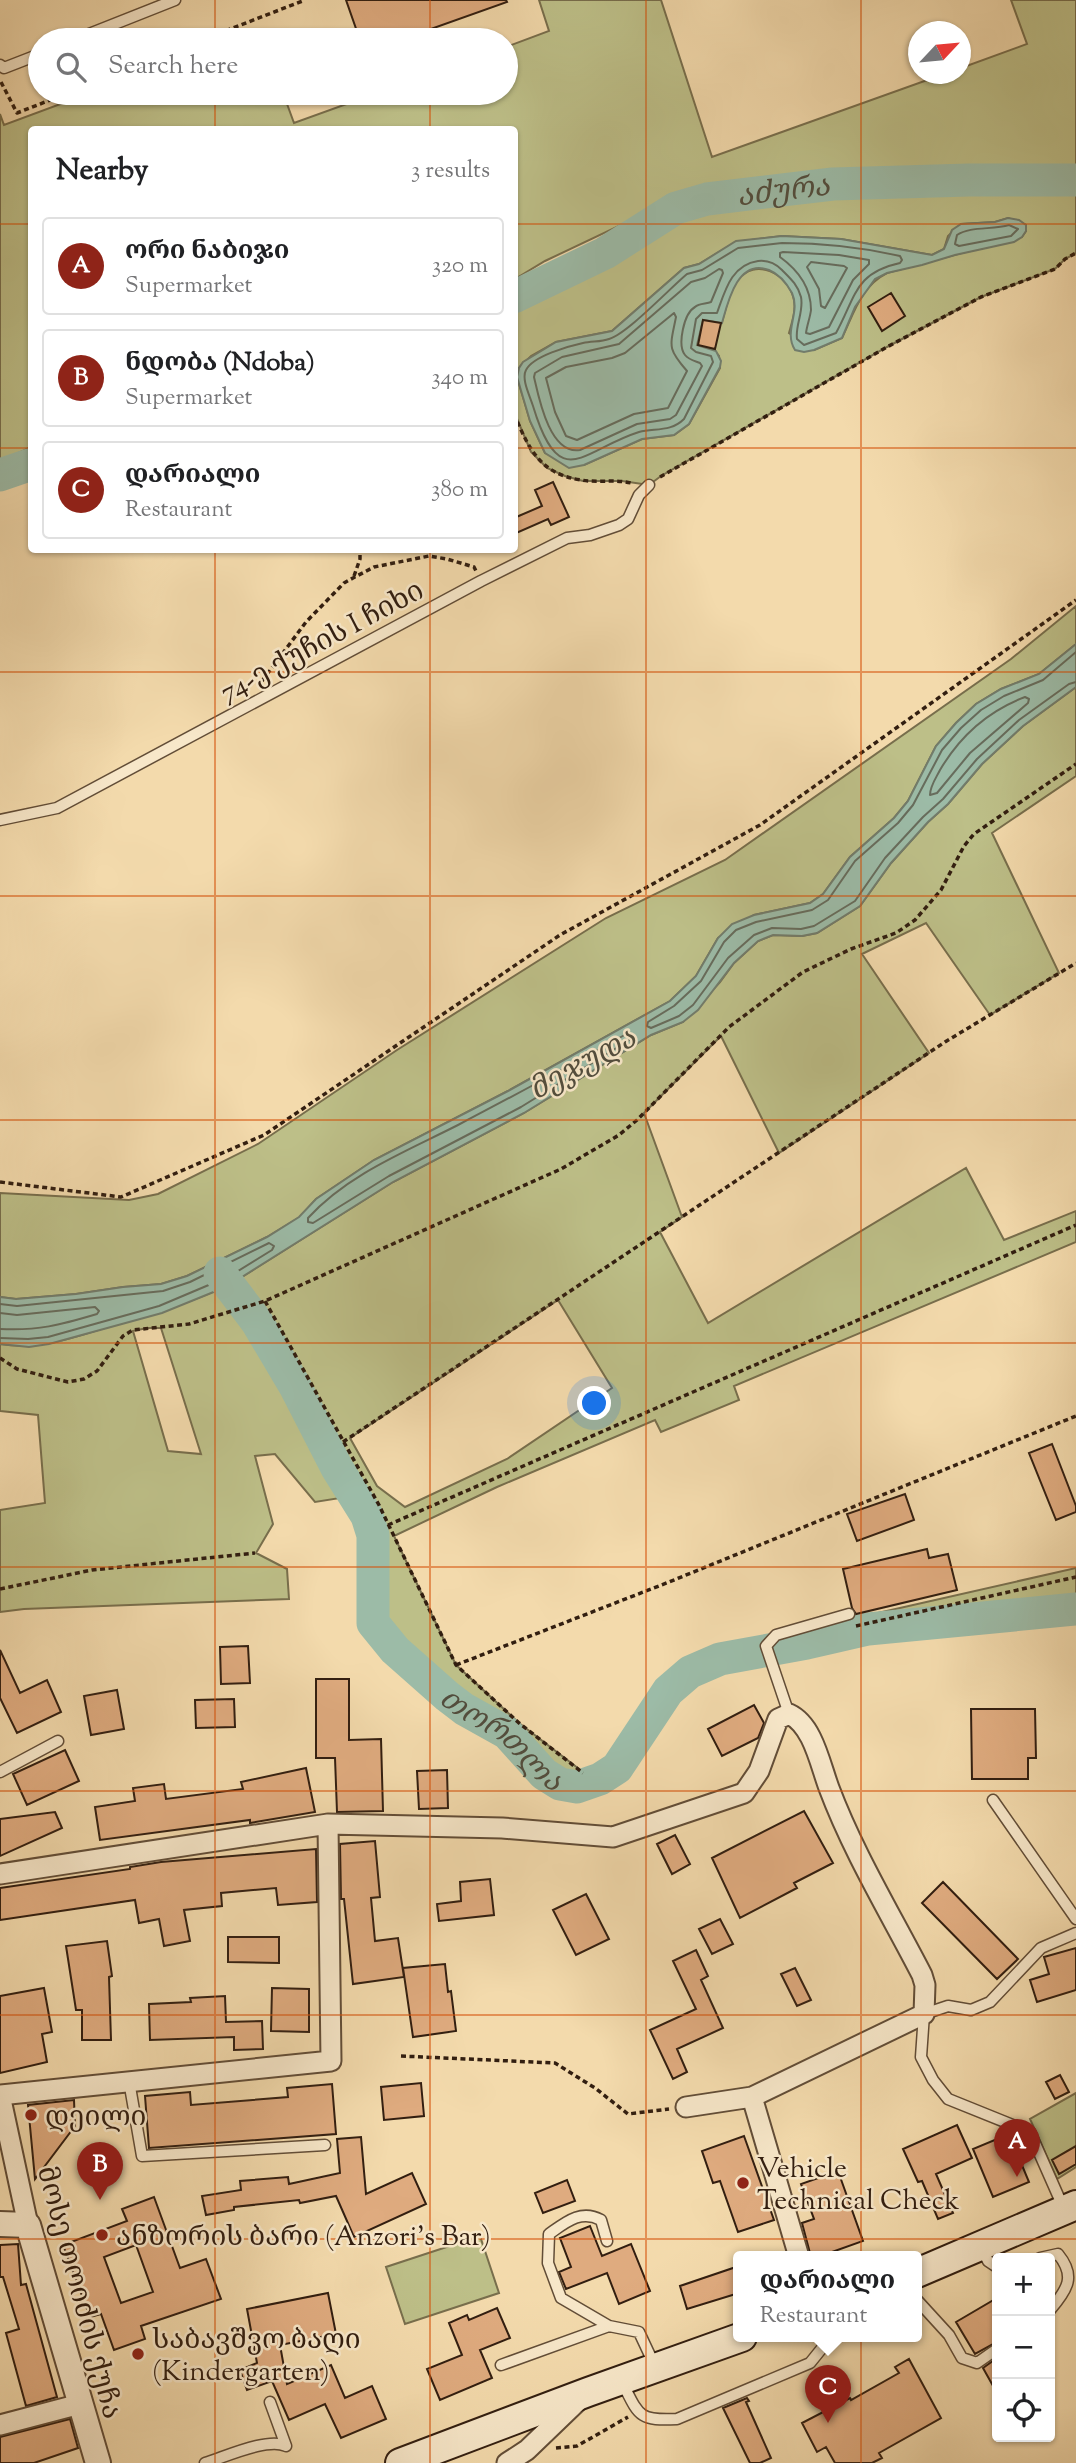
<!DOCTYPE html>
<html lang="en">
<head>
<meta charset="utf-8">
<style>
	:root { --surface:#fff; --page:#f2f2f2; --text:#202124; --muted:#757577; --line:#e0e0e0; --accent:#8f2418 }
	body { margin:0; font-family:"Sorts Mill Goudy","Noto Serif Georgian",serif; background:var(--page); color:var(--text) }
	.controls { position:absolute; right:21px; bottom:21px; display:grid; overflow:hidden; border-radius:7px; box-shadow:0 2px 5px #0004 }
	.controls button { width:63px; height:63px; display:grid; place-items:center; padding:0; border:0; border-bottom:2px solid var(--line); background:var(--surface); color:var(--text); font:35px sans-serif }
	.compass { position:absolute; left:908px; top:21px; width:63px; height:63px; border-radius:50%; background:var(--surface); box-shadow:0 2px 5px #0004; rotate:64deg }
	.you { position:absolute; left:595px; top:1404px; width:24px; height:24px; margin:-18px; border:5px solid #fff; border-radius:50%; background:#1a73e8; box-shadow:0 0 0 10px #1a73e833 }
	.badge { display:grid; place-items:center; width:46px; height:46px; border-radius:50%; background:var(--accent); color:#fff; font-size:23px; font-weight:700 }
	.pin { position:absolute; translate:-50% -58px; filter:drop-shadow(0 2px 4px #0008) }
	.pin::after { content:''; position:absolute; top:37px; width:24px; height:21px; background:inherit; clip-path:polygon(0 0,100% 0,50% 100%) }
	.popup { position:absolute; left:733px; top:2251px; width:189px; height:91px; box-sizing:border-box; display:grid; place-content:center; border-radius:7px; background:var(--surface); filter:drop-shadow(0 2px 5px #0005); font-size:23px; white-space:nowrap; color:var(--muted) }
	.popup b { font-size:26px; color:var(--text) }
	.popup::after { content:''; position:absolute; left:50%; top:100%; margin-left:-14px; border:14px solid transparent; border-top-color:var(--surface) }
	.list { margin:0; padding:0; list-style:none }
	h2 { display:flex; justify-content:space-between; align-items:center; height:91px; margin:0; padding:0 28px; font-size:30px }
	h2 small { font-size:23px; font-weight:400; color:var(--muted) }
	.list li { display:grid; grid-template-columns:46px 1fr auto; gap:21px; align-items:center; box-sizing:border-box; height:98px; margin:0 14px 14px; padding:0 14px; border:2px solid var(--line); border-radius:7px }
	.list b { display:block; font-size:26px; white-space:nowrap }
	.list p { margin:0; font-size:23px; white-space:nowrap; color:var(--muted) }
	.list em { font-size:23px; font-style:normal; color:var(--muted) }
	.icon { flex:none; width:38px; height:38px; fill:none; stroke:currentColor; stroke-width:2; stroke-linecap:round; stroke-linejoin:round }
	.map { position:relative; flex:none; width:1076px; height:2463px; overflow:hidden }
	.search { position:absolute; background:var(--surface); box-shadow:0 2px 5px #0004; left:28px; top:28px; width:490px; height:77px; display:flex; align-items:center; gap:18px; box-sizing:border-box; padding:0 24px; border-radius:38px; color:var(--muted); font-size:26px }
	.panel { position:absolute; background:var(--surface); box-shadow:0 2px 5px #0004; left:28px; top:126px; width:490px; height:427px; border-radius:7px }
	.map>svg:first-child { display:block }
	.green { fill:#bdbf88; stroke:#786e4c; stroke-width:2; fill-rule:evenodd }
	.water { fill:#9cbba7; stroke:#727c6b; stroke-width:2 }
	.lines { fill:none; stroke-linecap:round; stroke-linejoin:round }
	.shore { stroke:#676c5c; stroke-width:2 }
	.river { stroke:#9cbba7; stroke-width:33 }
	.building { fill:#dfab7f; stroke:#321e10; stroke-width:2; fill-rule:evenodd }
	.service-casing { stroke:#624d37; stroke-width:13 }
	.minor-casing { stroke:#624d37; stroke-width:23 }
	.tertiary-casing { stroke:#624d37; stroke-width:28 }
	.secondary-casing { stroke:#321e10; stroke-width:32 }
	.path { stroke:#321e10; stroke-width:3.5; stroke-dasharray:5 3.5; stroke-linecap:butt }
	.service { stroke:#f7e7c9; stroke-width:10 }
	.minor { stroke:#f7e7c9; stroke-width:19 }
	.tertiary { stroke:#f7e7c9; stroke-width:24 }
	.secondary { stroke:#f7e7c9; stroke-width:28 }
	.grid { fill:none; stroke:#d6530c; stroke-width:2; stroke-opacity:0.55 }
	.poi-dot { fill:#8f2418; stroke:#f7e7c9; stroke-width:2.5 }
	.labels { text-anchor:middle; stroke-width:5; stroke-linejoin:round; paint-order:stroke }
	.street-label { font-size:28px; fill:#321e10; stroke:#f7e7c9 }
	.poi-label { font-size:28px; fill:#321e10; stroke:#f7e7c9; text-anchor:start }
	.water-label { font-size:30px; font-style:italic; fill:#524d3d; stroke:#f7e7c9 }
</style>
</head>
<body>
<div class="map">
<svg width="1076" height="2463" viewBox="0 0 1076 2463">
	<rect width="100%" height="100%" fill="#f3daac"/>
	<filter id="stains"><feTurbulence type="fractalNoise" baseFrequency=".00286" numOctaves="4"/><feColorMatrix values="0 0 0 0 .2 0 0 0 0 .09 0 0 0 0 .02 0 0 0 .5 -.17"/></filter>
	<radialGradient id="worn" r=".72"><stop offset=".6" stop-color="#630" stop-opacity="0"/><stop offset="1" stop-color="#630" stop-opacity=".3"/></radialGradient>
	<path class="green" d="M539,0H661L712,157L944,74H960L961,68L1027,44L1011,0H1076V171L868,183L1076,180V253L1065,259L1055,269L981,297L887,347L661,476L649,485L622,481H583L565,476L547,468L531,452L515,414V297L605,253L676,208L707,199L823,184L720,190L684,195L545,261L515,279L514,130H32L31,447L0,462V114L4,125L90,93H283L294,123L377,93H506V47L549,31ZM1008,218L1026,225V231L1022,237L887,273C861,286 854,313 842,338L814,350L789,333C792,322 796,311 794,300C789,274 755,256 737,281C729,293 726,308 722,322L703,319L697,345L714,350L719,356L720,368L689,424L674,435L642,439L584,465L545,453L530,421L517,377L519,368L531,356L556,342L612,331L684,268L699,264L736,242L782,236L841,239L932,255L944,249L948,236L961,224L995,222Z
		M1076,606V644L1039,674L1001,689L976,704L956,723L936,746L908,801L894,818L850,857L823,894L810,903L754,915L718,938L696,976L670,1001L508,1091L374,1160L316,1199L300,1217L267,1237L187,1276L161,1284L123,1287L76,1294L16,1299L0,1297V1193L129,1200L158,1194L258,1144L397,1050L606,918L725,860L1011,659Z
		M1076,687V776L992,833L1059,973L990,1015L926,923L862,954L929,1053L779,1153L721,1036L644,1113L682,1217L660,1232L708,1323L966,1168L1004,1240L1076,1211V1242L734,1386L739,1400L661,1432L655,1420L497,1487L394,1536L456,1665L519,1723L583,1772L597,1768L609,1761L624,1742L642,1710L668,1678L690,1660L838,1622L1076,1568V1609L868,1629L807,1643L720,1659L690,1672L668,1691L617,1768L600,1779L577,1787L560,1784L544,1774L507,1733L464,1709L395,1650L373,1623V1594H368L356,1513L346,1497L315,1502L275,1454L255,1456L273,1524L256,1553L287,1569L289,1599L24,1609L0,1612V1510L45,1503L38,1415L0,1411V1344C39,1351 75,1337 111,1326C153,1314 194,1302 234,1282L393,1182L524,1113L651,1035L683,1022L720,982L734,963L758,941L773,935L802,936L817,933L860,906L891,863L928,822L948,804L982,764L1023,726ZM558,1300L612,1388L507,1459L405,1507L377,1486L350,1438ZM147,1328H161L201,1454L168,1451L133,1331Z
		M1076,2093V2167L1057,2179L1030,2119Z
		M480,2236L499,2293L405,2324L386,2267Z"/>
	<path class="water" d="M1008,218L1019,220L1026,225V231L1022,237L1014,242L955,255L922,265L887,273L875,279L855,307L842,338L814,350L804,352L795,350C783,331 801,313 792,293C787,284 779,274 769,270C738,258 728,301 722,323L703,320L697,345L716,351L721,361L720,367L689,424L674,435L642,439L584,465L569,468L545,453L530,421L517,377L519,368L523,362L556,342L612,331L684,268L699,264L736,241L782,236L841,239L932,255L944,249L952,230L961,224L995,222Z
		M1076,644V687L1023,726L982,764L948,804L928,822L891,863L860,906L817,933L802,936L773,935L758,941L734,963L698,1010L683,1022L651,1035L524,1113L393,1182L234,1282L216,1291L162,1313L49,1344L29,1347L0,1344V1297L16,1299L76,1294L123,1287L161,1284L187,1276L267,1237L299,1217L316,1199L374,1160L508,1091L670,1001L696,976L718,938L732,924L754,915L810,903L823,894L850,857L894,818L908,801L936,746L956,723L976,704L1001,689L1039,674Z"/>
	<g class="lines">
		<path class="shore" d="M1009,225L1018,229L1011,236L959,246L955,244L957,235C970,226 993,230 1009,225Z
			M782,243C822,243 861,247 900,256L902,260L900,263C854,273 856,297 836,333L804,345L797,339C795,325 804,312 801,297C798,285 790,278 782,270C776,264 767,260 758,261C731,265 725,291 717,313H702L696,319L691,348L696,352L711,356L713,362L684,419C671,432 655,428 639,432C582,450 560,495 533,406C530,396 521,379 526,370C533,356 569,346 583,343C592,341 601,342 609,339C628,333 669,289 687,274L702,270L738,248Z
			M783,252L839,255L869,260V264L853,280L829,327L810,334L806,333C807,325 810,318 811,310C811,287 798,270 780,257V253Z
			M811,262L844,266L847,268L825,308L821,306L819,289L807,267Z
			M719,269L722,270L723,273L711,302C706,304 699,303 695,307C684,313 677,345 685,355C689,360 695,361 700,363L702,366L676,415L670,419L637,424L580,450C550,455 539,399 534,377L535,373L562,357L619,344L691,282L705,278Z
			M674,313L676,317C670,347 667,348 687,371L668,408L634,414L577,440L566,436L555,412L546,378L566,367L612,358L625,353Z
			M1076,652L1043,680L1004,696L981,710L961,728L942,750L913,805L898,823L855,861L828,900L812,910L756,922L736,930L724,942L701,981L674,1006L648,1022L647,1026L651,1028L679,1016L693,1005L728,958L754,935L772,928L801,929L814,926L855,901L885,858L923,817L943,799L977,759L1019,720L1069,684L1076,682
			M1025,697L1029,699L1028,703L970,753L937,793L930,795C930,786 936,778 940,770C960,736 988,711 1025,697Z
			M628,1033L632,1035L631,1039L521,1107L389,1176L313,1223L308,1222V1218C348,1174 407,1151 458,1125C515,1095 572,1065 628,1033Z
			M0,1304L17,1306L163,1291L190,1282L269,1243L274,1246L272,1250L230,1276L159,1306L48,1337L28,1339L0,1338
			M0,1313L17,1315L95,1307L99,1311L97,1314C60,1325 38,1331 0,1329"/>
		<g class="river">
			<path id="s1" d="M514,297L605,253L676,208L707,199L833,184L969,180H1076"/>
			<path d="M0,475L32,464"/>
			<path id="s2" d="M220,1273L257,1322L295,1386L337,1468L367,1516L373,1535V1623L395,1650L447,1696L464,1709L507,1733L544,1774L560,1784L577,1787L600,1779L617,1768L668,1691L690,1672L720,1659L807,1643L868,1629L1076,1609"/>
		</g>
	</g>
	<path class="building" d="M346,0H506L507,2L400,40H360Z
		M891,293L905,316L882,331L868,307Z
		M703,320L721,323L715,349L698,345Z
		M553,482L569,517L551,525L548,519L514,534V518L542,506L535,490Z
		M1052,1444L1076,1506V1512L1056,1520L1029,1453Z
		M905,1494L914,1520L857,1541L847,1514Z
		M927,1549L929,1558L948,1554L957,1590L856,1614L852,1608L843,1569Z
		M248,1646L250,1683L221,1684L220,1647Z
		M0,1650L20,1693L47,1680L61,1712L17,1733L0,1698Z
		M316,1679H349V1740L381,1739L383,1811L337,1812L335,1758H316Z
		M117,1690L124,1729L91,1735L84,1696Z
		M234,1699L235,1727L196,1728L195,1700Z
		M754,1705L764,1723L758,1738L722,1756L708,1729Z
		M971,1709H1035L1036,1758H1028V1779H972Z
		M65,1750L79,1781L27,1805L13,1774Z
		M306,1768L315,1812L250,1823V1820L100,1840L95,1807L135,1801L133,1788L164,1784L166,1799L243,1789L241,1782Z
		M447,1770L448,1808L419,1809L417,1771Z
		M804,1811L833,1863L794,1883L797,1888L740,1918L712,1858Z
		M55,1812L62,1828L0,1856V1819Z
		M675,1835L690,1864L672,1874L657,1844Z
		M375,1841L380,1897L371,1898L375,1941L398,1938L404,1977L353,1984L344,1899H341L340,1844Z
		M316,1849L317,1902L278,1905L276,1888L221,1893L222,1906L184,1910L190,1941L164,1946L159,1919L139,1923L135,1900L0,1920V1888L130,1869V1867L161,1862Z
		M490,1879L494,1915L439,1921L437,1904L461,1901L460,1882Z
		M943,1882L1018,1959L997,1979L922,1903Z
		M586,1894L609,1939L576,1955L553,1910Z
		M720,1919L733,1944L712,1954L699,1929Z
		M228,1937H279V1963L228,1962Z
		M107,1941L112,1976L109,1977L111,2040H82V2010H76L66,1946Z
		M1076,1948V1990L1037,2002L1030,1980L1049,1974L1044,1957Z
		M696,1950L708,1976L701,1980L723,2028L677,2049L687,2072L673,2079L650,2030L696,2009L673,1961Z
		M445,1964L448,1992L451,1991L456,2031L413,2037L403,1968Z
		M795,1968L811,2000L797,2006L781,1974Z
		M44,1988L52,2032L42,2034L47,2062L0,2073V1996Z
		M272,1988L309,1989V2032L271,2031Z
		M225,1996L226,2022L262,2021L263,2049L234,2050V2037L150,2040L149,2004L191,2002L190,1998Z
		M1060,2075L1069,2092L1055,2099L1046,2082Z
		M421,2083L424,2116L384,2120L381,2087Z
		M332,2084L336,2134L149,2148L145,2096L190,2092L191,2105L288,2097L287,2088Z
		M74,2100L75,2126L35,2179L28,2105Z
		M957,2125L972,2158L936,2174L953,2213L938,2219L922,2181L918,2182L903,2149Z
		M1009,2134L1029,2182L993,2197L973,2149Z
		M744,2136L774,2220L738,2232L720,2181L713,2183L702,2151Z
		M361,2137L366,2194L412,2173L426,2204L354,2237L336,2196L300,2203L299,2200L234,2207V2210L206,2215L202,2196L241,2190L240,2181L288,2177L289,2184L340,2173L337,2139Z
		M1076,2146V2164L1059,2174L1052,2160Z
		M838,2171L863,2241L818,2257H811L802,2223L814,2219L801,2184Z
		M567,2180L575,2201L543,2213L535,2193Z
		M154,2197L180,2268L206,2259L221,2299L141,2326L145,2339L114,2350L101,2314L90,2317L63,2245L127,2221L122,2209ZM136,2245L153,2292L121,2303L104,2257Z
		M590,2226L602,2256L631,2244L650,2291L619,2304L607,2273L566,2289L559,2272L571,2267L560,2238Z
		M18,2244L21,2285L26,2284L57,2397L26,2406L6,2333L19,2329L3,2277H0V2245Z
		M739,2266V2293L687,2309L680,2286Z
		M328,2293L336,2334L280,2345L287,2384L331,2365L345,2398L372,2386L386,2419L341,2438L325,2404L289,2420L272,2381L247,2390L240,2370L257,2363L247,2309Z
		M997,2298V2342L975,2354L956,2322Z
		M497,2308L510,2338L480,2350L492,2378L440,2400L427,2369L462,2355L449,2323L467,2315L469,2320Z
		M997,2358V2393L983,2368Z
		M909,2359L941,2418L879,2453L882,2458L872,2463H835L826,2447L817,2452L802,2423L850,2398L851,2400L899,2373L895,2367Z
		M747,2398L749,2401L746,2402L771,2458L760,2463H750L723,2408Z
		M70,2419L78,2448L34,2463H0V2437Z"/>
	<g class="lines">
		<g class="service-casing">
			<path id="service" d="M74,40L175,0
				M0,65L4,68L40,54
				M0,820L57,808L481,581L567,538L590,535L619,525L628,519L639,495L649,485
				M789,1714L766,1646L776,1635L849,1614
				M0,1772L58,1741
				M993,1800L1076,1919
				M129,2081L142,2156L325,2145
				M1064,2209L1030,2132L948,2099L933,2080L921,2057L924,2014L948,2006L971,2010L990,2002L1041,1948L1076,1933
				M607,2241L601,2220C581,2209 566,2222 549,2234L548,2263L561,2298L609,2326L639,2332L654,2364
				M982,2249L988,2261L997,2267
				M1040,2258L1058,2254C1076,2276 1068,2289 1050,2310
				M917,2300L949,2335L962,2358L977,2363L997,2349
				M501,2365L609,2326
				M623,2384C639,2416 639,2421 677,2419L810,2363L831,2337
				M205,2463C225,2457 268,2437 286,2446L270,2402"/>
		</g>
		<g class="minor-casing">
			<path id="minor" d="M0,1874L328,1824L502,1828L613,1837L744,1793L759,1771L778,1719L789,1714C813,1725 820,1764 829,1788C853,1852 890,1913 922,1975L925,1985L924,2014L752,2097L686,2107
				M0,2095L331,2061L328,1824
				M0,2095L28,2225
				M752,2097L799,2257
				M0,2425L80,2404
				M507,2463L527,2450L579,2400"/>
		</g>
		<g class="tertiary-casing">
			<path id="tertiary" d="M0,2224L28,2225L98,2463"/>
		</g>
		<g class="secondary-casing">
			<path id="secondary" d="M917,2273L1076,2205
				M400,2463L588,2392L742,2337"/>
		</g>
		<path class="path" d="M202,40L305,0
			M1,82L17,113L68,93
			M514,414C529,449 540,474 581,480C597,483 614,479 631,483
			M660,477L887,347L981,297L1055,269L1065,259L1076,253
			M354,576L360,559V550
			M262,681L306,622L344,583L353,578L374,567L429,556L447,559L474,567L476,571
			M0,1182L121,1197L264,1135L560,935L760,825L1076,600
			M265,1301L379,1505L456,1665L519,1723L583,1773
			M0,1358L17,1369L68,1382L84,1379L97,1371L123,1336L133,1330L189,1324L265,1301L561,1169L619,1135L637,1120L729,1027L803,972L851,949L896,933L915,920L941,890L964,846L974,834L1076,764
			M343,1442L945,1042L1076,963
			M388,1525L1076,1225
			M0,1589L92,1570L255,1553
			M856,1626L1076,1577
			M456,1665L669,1582L1076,1416
			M401,2056L555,2063L595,2088L628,2114L669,2109
			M556,2448L577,2446L628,2417"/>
		<use href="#service" class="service"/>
		<use href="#minor" class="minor"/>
		<use href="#tertiary" class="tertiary"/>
		<use href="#secondary" class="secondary"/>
	</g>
	<path class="grid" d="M215,0V40M430,0V40M646,0V2463M861,0V2463M215,93V130M430,93V130M0,224H32M514,224H1076M0,448H32M514,448H1076M215,550V2463M430,550V2463M0,672H1076M0,896H1076M0,1120H1076M0,1343H1076M0,1567H1076M0,1791H1076M0,2015H1076M0,2239H1076"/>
	<g class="poi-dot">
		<circle cx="31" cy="2115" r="7"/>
		<circle cx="743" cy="2183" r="7"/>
		<circle cx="102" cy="2235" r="7"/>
		<circle cx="138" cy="2354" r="7"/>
	</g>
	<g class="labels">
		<g class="street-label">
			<text transform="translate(321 640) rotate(-28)" y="10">74-ე ქუჩის I ჩიხი</text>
			<text transform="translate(81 2292) rotate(75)" y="10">მოსე თოიძის ქუჩა</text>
		</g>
		<g class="poi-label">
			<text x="45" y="2125">დეილი</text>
			<text x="757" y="2177">Vehicle<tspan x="757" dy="32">Technical Check</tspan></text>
			<text x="116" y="2245">ანზორის ბარი (Anzori's Bar)</text>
			<text x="152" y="2348">საბავშვო ბაღი<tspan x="152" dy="32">(Kindergarten)</tspan></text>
		</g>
		<g class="water-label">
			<text dy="10" stroke="none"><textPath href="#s1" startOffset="294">აძურა</textPath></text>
			<text transform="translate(582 1063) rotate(-29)" y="10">მეჯუდა</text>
			<text dy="10" stroke="none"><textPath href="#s2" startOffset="567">თორთლა</textPath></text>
		</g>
	</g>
	<rect width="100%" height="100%" filter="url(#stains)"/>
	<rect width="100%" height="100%" fill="url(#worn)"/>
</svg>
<div class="controls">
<button>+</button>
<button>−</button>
<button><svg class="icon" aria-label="locate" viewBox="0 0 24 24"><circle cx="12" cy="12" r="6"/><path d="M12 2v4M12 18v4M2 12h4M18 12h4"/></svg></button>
</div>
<svg class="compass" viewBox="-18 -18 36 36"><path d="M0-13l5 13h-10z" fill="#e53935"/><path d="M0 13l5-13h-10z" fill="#757577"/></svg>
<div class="you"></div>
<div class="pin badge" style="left:1017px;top:2177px">A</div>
<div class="pin badge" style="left:100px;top:2200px">B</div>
<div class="pin badge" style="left:828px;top:2423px">C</div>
<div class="popup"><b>დარიალი</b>Restaurant</div>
<div class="search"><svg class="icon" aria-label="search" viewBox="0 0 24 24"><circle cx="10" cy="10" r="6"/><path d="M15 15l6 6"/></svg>Search here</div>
<section class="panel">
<h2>Nearby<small>3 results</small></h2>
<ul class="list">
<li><span class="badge">A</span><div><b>ორი ნაბიჯი</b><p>Supermarket</p></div><em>320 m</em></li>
<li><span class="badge">B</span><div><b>ნდობა (Ndoba)</b><p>Supermarket</p></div><em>340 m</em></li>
<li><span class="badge">C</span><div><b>დარიალი</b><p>Restaurant</p></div><em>380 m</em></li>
</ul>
</section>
</div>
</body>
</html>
